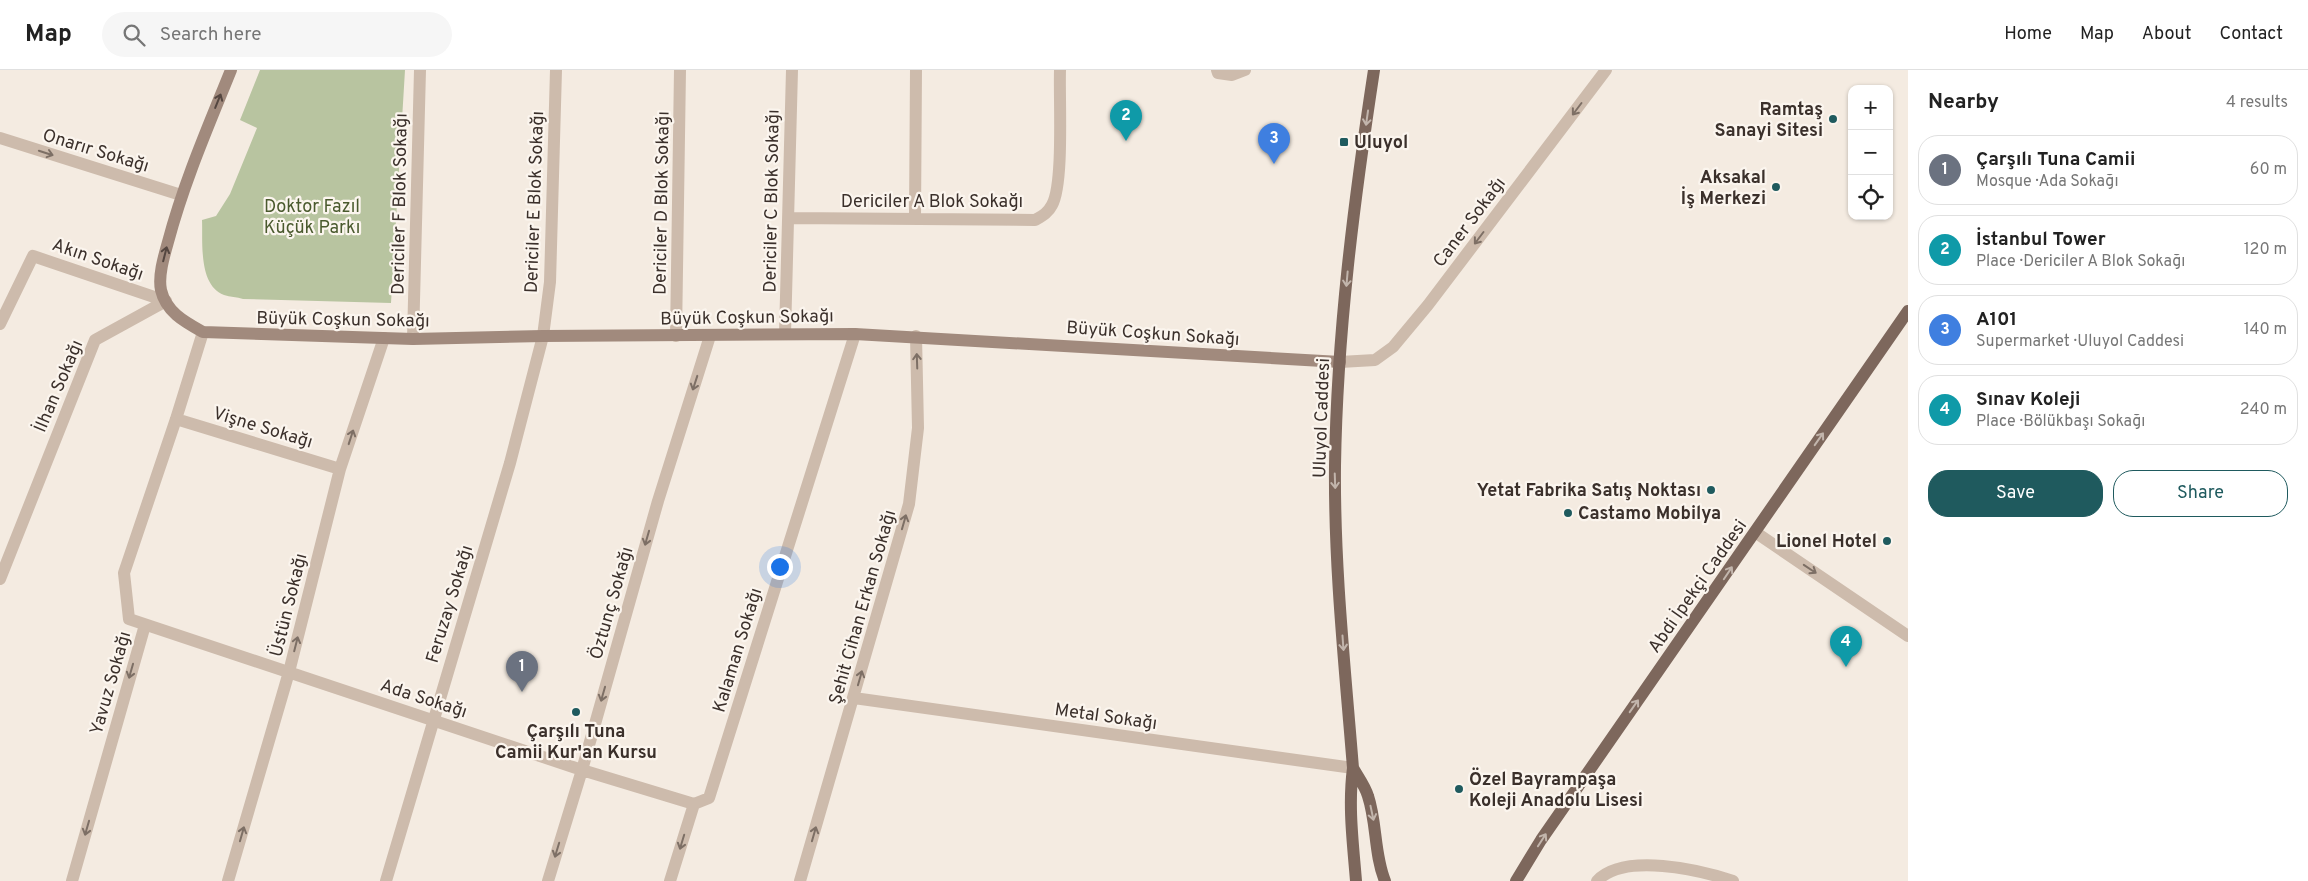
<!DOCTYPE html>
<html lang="en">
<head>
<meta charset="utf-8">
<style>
	:root { --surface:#fff; --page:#f6f6f6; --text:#222; --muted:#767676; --line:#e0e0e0; --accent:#1f5a5e }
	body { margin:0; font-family:Overpass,sans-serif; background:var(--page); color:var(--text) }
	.controls { position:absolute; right:15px; top:15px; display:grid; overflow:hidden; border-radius:10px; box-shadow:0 1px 4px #0004 }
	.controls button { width:45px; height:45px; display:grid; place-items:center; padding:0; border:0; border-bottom:1px solid var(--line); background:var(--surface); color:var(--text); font:25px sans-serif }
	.you { position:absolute; left:779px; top:496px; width:18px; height:18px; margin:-12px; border:4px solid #fff; border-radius:50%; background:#1a73e8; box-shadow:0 0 0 8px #1a73e833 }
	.badge { display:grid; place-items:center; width:32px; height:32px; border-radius:50%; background:var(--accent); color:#fff; font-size:16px; font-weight:700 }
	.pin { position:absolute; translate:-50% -41px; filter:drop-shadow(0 1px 2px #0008) }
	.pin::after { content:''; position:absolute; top:26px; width:18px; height:15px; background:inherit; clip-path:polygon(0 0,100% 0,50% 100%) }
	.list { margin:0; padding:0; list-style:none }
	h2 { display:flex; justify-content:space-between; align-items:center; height:65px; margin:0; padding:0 20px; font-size:21px }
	h2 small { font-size:16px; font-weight:400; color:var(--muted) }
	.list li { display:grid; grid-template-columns:32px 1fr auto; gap:15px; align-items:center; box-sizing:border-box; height:70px; margin:0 10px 10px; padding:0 10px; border:1px solid var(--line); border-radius:20px }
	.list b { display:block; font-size:19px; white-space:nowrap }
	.list p { margin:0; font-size:16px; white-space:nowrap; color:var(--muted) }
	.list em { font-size:16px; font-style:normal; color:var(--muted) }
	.actions { display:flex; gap:10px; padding:15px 20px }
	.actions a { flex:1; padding:11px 0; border:1px solid var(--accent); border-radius:20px; text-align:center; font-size:18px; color:var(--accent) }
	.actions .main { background:var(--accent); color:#fff }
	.icon { flex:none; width:28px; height:28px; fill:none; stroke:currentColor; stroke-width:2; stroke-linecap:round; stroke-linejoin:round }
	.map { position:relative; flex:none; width:1908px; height:811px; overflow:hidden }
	header { display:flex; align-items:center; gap:30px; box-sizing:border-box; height:70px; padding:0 25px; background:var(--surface); border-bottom:1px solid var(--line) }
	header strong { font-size:24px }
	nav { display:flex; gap:28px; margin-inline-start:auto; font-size:18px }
	.search { width:350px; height:45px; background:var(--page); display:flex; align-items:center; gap:12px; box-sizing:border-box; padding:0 18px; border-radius:28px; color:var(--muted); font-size:19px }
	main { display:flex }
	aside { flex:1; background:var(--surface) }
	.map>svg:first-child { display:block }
	.green { fill:#b8c4a0 }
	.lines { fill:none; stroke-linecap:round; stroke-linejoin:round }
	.lane { stroke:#cdbbac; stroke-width:12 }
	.street { stroke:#cdbbac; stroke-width:12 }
	.secondary { stroke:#a18a7d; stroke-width:12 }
	.primary { stroke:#7d675c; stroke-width:12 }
	.oneway { stroke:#544640 }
	.oneway2 { stroke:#7d6f65 }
	.oneway3 { stroke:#c2b5ac }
	.poi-dot { fill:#1f5a5e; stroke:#fbf5ee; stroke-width:2 }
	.labels { text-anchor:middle; stroke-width:4.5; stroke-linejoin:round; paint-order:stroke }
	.poi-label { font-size:18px; font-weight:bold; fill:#3b302b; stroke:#fbf5ee; text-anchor:end }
	.street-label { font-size:18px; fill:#3b302b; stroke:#fbf5ee }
	.park-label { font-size:18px; fill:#4a5a2e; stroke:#fbf5ee }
</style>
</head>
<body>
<header>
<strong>Map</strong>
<div class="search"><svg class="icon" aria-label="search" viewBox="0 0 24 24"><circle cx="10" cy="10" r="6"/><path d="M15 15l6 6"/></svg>Search here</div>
<nav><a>Home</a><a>Map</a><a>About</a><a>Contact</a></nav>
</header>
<main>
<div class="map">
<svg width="1908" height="811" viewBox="0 0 1908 811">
	<rect width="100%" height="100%" fill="#f4ebe1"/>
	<path class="green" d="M260,0H405L391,233L243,229C237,227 230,227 224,225C198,215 203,172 202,150L216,146L230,124L257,58L240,50Z"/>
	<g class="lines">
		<path class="lane" d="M1217,0L1218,3L1232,5L1245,0
			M1597,811C1624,782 1700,800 1733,811"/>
		<path class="street" d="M0,68L181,125
			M789,148L1035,150C1042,146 1048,143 1052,135C1064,114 1059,29 1060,0
			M915,148L916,0
			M0,254L33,186L166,231
			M203,262L176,349L124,503L129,549L582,700L694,734
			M785,264L792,0
			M676,266L680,0
			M413,269L420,0
			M1340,292L1375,290L1393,277L1428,235L1606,0
			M176,349L340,399
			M1755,462L1908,566
			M0,509L95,270L166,231
			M854,628L1353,698
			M694,734L709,728L855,264
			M72,811L145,555
			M228,811L289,602L340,399L384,268
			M386,811L510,393L543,266L550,212L556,0
			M548,811L582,700L658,431L710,266
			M670,811L694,734
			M800,811L909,434L918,358L916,266"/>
		<path class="secondary" d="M231,0C208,57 184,112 168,172C164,186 158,206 161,220C166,242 185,252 203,262L413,269L543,266L855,264L1340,292"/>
		<path class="primary" d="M1353,698C1358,707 1365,716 1368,726C1377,753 1374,784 1385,811
			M1356,811C1353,773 1348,736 1353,698C1345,598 1334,496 1335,396C1337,263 1354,131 1374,0
			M1516,811L1541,770L1908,241"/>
	</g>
	<defs><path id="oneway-shaft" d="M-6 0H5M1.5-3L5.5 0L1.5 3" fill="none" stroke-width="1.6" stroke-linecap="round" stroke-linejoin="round" transform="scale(1.25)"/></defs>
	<g class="oneway">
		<use href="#oneway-shaft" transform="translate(218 31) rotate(-68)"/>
		<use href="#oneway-shaft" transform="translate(165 184) rotate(-76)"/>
	</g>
	<g class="oneway2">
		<use href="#oneway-shaft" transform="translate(1577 39) rotate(127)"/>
		<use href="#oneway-shaft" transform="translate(46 83) rotate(18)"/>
		<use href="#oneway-shaft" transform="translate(1479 168) rotate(127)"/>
		<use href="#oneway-shaft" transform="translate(917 291) rotate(-92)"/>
		<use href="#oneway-shaft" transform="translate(695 313) rotate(108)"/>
		<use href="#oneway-shaft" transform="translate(351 367) rotate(-72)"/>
		<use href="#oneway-shaft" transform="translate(904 452) rotate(-74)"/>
		<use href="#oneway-shaft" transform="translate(647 468) rotate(106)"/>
		<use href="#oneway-shaft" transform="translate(1810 499) rotate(34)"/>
		<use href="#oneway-shaft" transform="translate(296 574) rotate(-76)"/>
		<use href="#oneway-shaft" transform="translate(131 601) rotate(106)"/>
		<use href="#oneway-shaft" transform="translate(860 608) rotate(-74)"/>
		<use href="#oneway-shaft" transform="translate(603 624) rotate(106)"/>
		<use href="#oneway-shaft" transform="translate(87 758) rotate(106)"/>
		<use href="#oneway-shaft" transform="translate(242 764) rotate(-74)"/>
		<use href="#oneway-shaft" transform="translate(814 764) rotate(-74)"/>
		<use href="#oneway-shaft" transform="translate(682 772) rotate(107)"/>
		<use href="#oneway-shaft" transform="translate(557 780) rotate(107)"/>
	</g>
	<g class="oneway3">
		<use href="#oneway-shaft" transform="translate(1367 48) rotate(98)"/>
		<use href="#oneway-shaft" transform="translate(1347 209) rotate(95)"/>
		<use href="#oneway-shaft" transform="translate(1819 369) rotate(-55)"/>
		<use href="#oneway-shaft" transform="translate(1335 411) rotate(88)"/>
		<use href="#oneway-shaft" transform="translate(1728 503) rotate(-56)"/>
		<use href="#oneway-shaft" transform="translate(1343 573) rotate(86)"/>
		<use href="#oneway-shaft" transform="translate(1634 636) rotate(-55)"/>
		<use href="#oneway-shaft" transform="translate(1372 743) rotate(78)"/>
		<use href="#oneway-shaft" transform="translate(1542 770) rotate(-57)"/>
	</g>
	<g class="poi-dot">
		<circle cx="1833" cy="49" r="5"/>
		<rect x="1339" y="67" width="10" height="10" rx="2.5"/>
		<circle cx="1776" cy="117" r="5"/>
		<circle cx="1711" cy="420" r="5"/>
		<circle cx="1568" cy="443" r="5"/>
		<circle cx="1887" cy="471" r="5"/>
		<circle cx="576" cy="642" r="5"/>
		<circle cx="1459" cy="719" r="5"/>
	</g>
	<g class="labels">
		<g class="poi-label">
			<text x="1823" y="45">Ramtaş<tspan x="1823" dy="21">Sanayi Sitesi</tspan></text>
			<text x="1354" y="78" text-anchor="start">Uluyol</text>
			<text x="1766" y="113">Aksakal<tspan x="1766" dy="21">İş Merkezi</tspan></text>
			<text x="1701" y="426">Yetat Fabrika Satış Noktası</text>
			<text x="1578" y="449" text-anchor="start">Castamo Mobilya</text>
			<text x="1877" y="477">Lionel Hotel</text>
			<text x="576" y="667" text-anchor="middle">Çarşılı Tuna<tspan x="576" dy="21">Camii Kur'an Kursu</tspan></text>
			<text x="1469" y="715" text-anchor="start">Özel Bayrampaşa<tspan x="1469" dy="21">Koleji Anadolu Lisesi</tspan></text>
		</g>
		<g class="street-label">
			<text transform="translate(96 80) rotate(17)" y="6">Onarır Sokağı</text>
			<text transform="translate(771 131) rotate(-89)" y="6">Dericiler C Blok Sokağı</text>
			<text x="932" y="137">Dericiler A Blok Sokağı</text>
			<text transform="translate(534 132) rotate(-88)" y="6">Dericiler E Blok Sokağı</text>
			<text transform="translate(661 133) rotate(-89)" y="6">Dericiler D Blok Sokağı</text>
			<text transform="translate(399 134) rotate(-89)" y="6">Dericiler F Blok Sokağı</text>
			<text transform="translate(1469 152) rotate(-53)" y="6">Caner Sokağı</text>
			<text transform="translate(98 189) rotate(19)" y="6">Akın Sokağı</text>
			<text transform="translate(747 247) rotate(-1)" y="6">Büyük Coşkun Sokağı</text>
			<text transform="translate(343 249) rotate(1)" y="6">Büyük Coşkun Sokağı</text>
			<text transform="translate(1153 263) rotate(4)" y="6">Büyük Coşkun Sokağı</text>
			<text transform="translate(58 316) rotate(-67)" y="6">İlhan Sokağı</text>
			<text transform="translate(1321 348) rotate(-88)" y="6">Uluyol Caddesi</text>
			<text transform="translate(263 357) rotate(17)" y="6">Vişne Sokağı</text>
			<text transform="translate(1697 516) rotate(-55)" y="6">Abdi İpekçi Caddesi</text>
			<text transform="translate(611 533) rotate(-74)" y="6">Öztunç Sokağı</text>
			<text transform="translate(449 534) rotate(-73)" y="6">Feruzay Sokağı</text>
			<text transform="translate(288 535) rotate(-76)" y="6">Üstün Sokağı</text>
			<text transform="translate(862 537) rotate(-74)" y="6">Şehit Cihan Erkan Sokağı</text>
			<text transform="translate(737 580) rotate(-73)" y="6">Kalaman Sokağı</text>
			<text transform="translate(110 613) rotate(-74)" y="6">Yavuz Sokağı</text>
			<text transform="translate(424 628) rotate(18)" y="6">Ada Sokağı</text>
			<text transform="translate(1106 646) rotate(8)" y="6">Metal Sokağı</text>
		</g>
		<g class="park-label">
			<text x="312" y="142">Doktor Fazıl<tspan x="312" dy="21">Küçük Parkı</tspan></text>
		</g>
	</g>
</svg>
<div class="controls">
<button>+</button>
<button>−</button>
<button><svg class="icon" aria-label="locate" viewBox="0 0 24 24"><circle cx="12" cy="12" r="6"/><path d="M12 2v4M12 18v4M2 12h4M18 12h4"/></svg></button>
</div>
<div class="you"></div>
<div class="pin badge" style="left:522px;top:622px;background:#6b7280">1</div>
<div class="pin badge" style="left:1126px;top:71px;background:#0f9aa8">2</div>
<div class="pin badge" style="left:1274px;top:94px;background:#3f7fe0">3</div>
<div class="pin badge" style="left:1846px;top:597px;background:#0f9aa8">4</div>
</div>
<aside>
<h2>Nearby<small>4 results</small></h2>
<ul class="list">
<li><span class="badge" style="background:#6b7280">1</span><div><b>Çarşılı Tuna Camii</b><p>Mosque · Ada Sokağı</p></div><em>60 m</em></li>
<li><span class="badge" style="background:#0f9aa8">2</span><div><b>İstanbul Tower</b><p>Place · Dericiler A Blok Sokağı</p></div><em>120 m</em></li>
<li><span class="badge" style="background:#3f7fe0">3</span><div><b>A101</b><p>Supermarket · Uluyol Caddesi</p></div><em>140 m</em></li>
<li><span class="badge" style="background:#0f9aa8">4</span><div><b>Sınav Koleji</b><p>Place · Bölükbaşı Sokağı</p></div><em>240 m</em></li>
</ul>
<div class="actions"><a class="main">Save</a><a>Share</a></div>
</aside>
</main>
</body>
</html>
